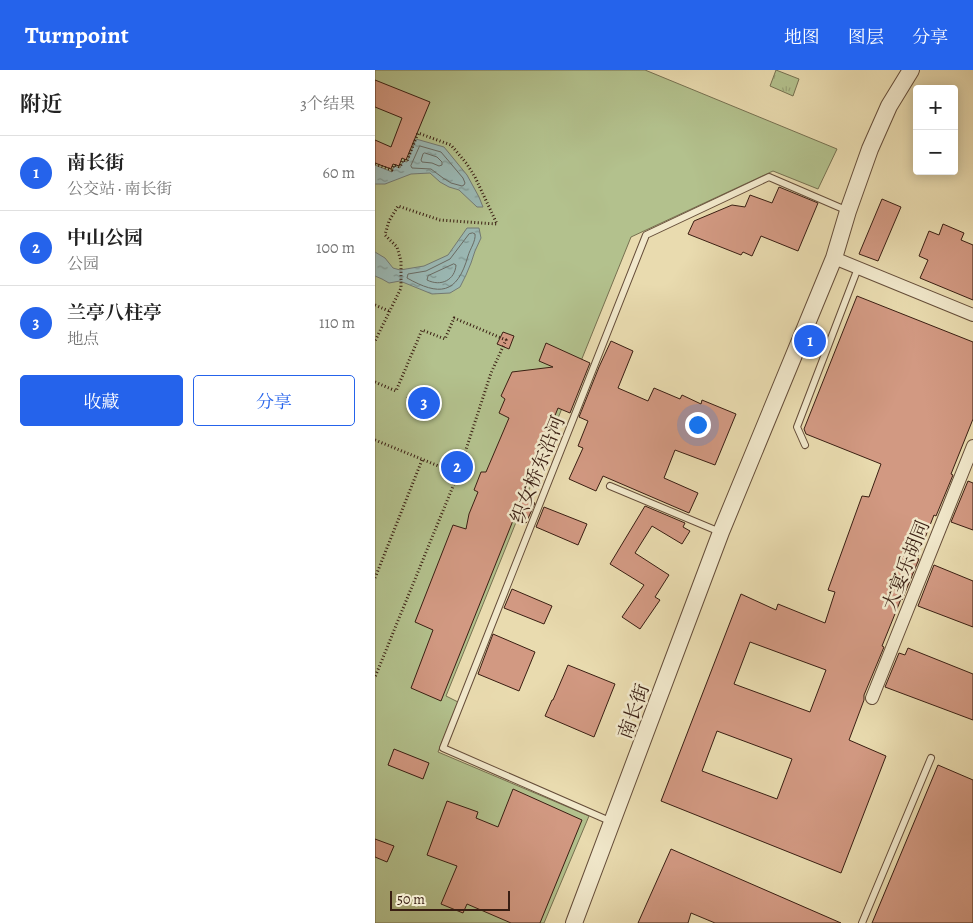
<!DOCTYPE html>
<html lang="zh">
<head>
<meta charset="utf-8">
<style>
	:root { --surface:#fff; --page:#f2f2f2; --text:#222; --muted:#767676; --line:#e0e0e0; --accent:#2563eb }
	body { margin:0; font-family:Alegreya,"Noto Serif SC",serif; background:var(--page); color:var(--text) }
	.controls { position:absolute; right:15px; top:15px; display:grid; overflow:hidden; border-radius:5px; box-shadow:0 2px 12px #0003 }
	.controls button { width:45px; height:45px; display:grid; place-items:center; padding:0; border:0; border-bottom:1px solid var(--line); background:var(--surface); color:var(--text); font:25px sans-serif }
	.scale { position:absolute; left:15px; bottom:12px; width:120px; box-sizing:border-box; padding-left:5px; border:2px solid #391e12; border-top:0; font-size:14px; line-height:18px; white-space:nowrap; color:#391e12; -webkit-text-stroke:4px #f1e8cb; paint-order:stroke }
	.you { position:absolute; left:322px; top:354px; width:18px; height:18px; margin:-12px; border:4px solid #fff; border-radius:50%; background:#1a73e8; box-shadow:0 0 0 8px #1a73e833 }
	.badge { display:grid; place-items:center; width:32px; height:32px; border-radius:50%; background:var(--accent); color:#fff; font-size:16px; font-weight:700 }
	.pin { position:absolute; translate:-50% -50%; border:2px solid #fff; box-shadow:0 1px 5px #0006 }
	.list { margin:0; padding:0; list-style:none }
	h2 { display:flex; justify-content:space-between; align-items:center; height:65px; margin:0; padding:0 20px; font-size:21px }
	h2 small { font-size:16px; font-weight:400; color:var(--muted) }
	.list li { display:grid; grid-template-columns:32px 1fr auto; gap:15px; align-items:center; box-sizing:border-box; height:75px; padding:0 20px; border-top:1px solid var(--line) }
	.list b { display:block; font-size:19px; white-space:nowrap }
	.list p { margin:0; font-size:16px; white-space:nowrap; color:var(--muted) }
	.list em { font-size:16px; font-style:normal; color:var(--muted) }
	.actions { display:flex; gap:10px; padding:15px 20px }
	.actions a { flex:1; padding:11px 0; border:1px solid var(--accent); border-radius:5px; text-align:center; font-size:18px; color:var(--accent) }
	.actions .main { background:var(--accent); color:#fff }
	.map { position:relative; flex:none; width:598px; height:853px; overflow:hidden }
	header { display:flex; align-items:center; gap:30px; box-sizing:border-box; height:70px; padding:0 25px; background:var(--accent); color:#fff }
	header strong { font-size:24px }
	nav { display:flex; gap:28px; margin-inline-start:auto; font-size:18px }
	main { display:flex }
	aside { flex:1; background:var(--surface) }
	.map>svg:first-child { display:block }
	.grass { fill:url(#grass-tufts); stroke:#767050 }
	.park { fill:#b3c18d; stroke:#767050 }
	.water { fill:url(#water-ripples); stroke:#747b74 }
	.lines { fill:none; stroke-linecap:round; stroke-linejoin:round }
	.shore { stroke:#6a6c64; stroke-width:1 }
	.building { fill:#d29982; stroke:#391e12; fill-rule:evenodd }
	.service-casing { stroke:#654d39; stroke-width:8 }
	.minor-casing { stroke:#654d39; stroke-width:14 }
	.tertiary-casing { stroke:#654d39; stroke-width:18 }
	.path { stroke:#391e12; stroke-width:3; stroke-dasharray:1 2.5; stroke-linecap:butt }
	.service { stroke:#f1e8cb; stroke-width:6 }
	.minor { stroke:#f1e8cb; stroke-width:12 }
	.tertiary { stroke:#f1e8cb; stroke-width:16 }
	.labels { text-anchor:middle; stroke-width:5; stroke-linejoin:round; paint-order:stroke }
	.street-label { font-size:19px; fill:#391e12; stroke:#f1e8cb }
</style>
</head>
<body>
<header>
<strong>Turnpoint</strong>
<nav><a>地图</a><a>图层</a><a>分享</a></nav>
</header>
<main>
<aside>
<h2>附近<small>3个结果</small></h2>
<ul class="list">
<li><span class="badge">1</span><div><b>南长街</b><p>公交站 · 南长街</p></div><em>60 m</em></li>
<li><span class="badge">2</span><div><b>中山公园</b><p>公园</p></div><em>100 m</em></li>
<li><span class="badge">3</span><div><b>兰亭八柱亭</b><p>地点</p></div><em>110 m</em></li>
</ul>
<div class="actions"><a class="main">收藏</a><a>分享</a></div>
</aside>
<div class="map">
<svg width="598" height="853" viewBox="0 0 598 853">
	<defs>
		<pattern id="grass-tufts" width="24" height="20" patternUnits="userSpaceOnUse" patternTransform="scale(1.25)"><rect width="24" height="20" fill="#b3c18d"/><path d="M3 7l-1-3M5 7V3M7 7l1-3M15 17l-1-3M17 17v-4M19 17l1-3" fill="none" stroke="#9ba579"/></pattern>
		<pattern id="water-ripples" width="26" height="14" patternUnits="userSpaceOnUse" patternTransform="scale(1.25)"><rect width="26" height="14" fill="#9bb9b5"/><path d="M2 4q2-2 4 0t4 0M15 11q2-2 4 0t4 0" fill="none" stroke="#7f9692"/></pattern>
	</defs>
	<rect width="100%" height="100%" fill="#e9dbaf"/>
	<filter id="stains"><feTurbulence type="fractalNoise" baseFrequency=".004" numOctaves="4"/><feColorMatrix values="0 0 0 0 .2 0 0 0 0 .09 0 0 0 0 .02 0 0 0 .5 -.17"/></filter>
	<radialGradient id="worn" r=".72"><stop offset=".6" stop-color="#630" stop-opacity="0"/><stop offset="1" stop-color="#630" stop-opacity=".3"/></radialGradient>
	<path class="grass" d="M401,0L424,9L418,26L395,16Z"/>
	<path class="park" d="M0,0H270L462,79L443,119L398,101L256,167L71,626L83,632L63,682L214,746L169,853H0Z"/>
	<path class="water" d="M41,69L69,77L92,105L104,127L108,137H102L84,120L74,117L65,112L55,103L36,104L10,114H0V95L17,102L19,96L25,98L28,91L32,92Z
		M92,158H104L106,168L100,181L96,193L91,205L85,217L75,223L57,224L25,211L14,213L7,209L0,206V182L10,188L18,198L25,200L49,196L73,185Z"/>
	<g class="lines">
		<path class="shore" d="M45,76L66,82L88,108L90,113L89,115L87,116L76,113L68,108L56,99L37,98L36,96Z
			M50,83L62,87L67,92V95L64,96L57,93L47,92L46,90L48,84Z
			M98,163L100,164C101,171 95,179 93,186C82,225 64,226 32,208L33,204L51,201L75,189L94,164Z
			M79,194L81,195C80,210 66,217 52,210L53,206Z"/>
	</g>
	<path class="building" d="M0,10L55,32L31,90L27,88L24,96L18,94L16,99L0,93V70L16,77L27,48L0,37Z
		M404,117L443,133L423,181L386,166L377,186L368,182L366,185L313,164L319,151L357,135L370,137L375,125L397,133Z
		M507,129L526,137L503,191L484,184Z
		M568,154L589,163L586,170L598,175V230L545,208L553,190L544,186L554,161L564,165Z
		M482,226L598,272V349L576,404L578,405L561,446L559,445L542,488L544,489L527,530L526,529L507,576L509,577L489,625V630L474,670L511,686L466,803L286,731L366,524L401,540L403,534L450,553L460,522L453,520L487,426L494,427L506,394L431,364L429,359ZM375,572L451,600L435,642L359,614ZM342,661L417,689L402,729L327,701Z
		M128,262L139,266L134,279L122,274Z
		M236,271L258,281L243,318L273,331L279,318L305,329L307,325L326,334L327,330L361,344L340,395L300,380L289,408L323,423L314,443L228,406L221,421L194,409L208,378L203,376L213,351L204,347L224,297Z
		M171,273L215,293L195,343L183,338L147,428L160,433L151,453L139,448L66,631L36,618L58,560L40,552L78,455L91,459L94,444L103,422L99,420L106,402H111L134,348L124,343L130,329L126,326L137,302L178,297L164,291Z
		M49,319L59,323L64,334L59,344L49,349L38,344L32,327Z
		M593,411L598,413V460L576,452Z
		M270,436L310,453L308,457L315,461L307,474L277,456L260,483L294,505L280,527L285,530L265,559L247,547L269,515L235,494Z
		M169,437L212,454L203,475L161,457Z
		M559,495L598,511V557L543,536Z
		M137,519L177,536L169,554L129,538Z
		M118,564L160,582L144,621L103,604Z
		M533,578L598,604V650L510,617L524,583L530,585Z
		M193,595L240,614L219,667L170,646L177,630H178Z
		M19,679L54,693L48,709L13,695Z
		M563,695L598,710V853H497Z
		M138,719L207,750L165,853H136L92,834L88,843L66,834L82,796L52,785L72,731L103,742L101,748L123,757Z
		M0,769L19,776L12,792L0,787Z
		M296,779L466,853H340L316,843L313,853H263Z"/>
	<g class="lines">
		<g class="service-casing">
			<path id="service" d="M430,375L422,357L483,198
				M235,416L345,462
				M237,752L68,678L271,165L394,107L473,141
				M487,853L556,688"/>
		</g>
		<g class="minor-casing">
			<path id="minor" d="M459,188L598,245
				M497,628L598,376"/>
		</g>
		<g class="tertiary-casing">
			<path id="tertiary" d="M199,853L346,462L459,188L473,141L495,79L514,36L536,0"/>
		</g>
		<path class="path" d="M0,94L17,100L19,95L25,97L28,90L32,91L43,63L76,75L92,94L100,107L122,154L65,150L23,136L14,151L10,165L22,177L26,191V218L0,271
			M0,235L14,241
			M0,312L21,321L47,260L70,269L79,248L131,270L116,303L83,404L0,607
			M0,370L83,404
			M0,508L47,390"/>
		<use href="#service" class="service"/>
		<use href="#minor" class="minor"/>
		<use href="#tertiary" class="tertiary"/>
	</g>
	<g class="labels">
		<g class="street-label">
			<text transform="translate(162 399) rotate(-68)" y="7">织女桥东沿河</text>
			<text transform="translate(530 495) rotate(-68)" y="7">大宴乐胡同</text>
			<text transform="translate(258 641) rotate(-70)" y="7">南长街</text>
		</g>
	</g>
	<rect width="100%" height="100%" filter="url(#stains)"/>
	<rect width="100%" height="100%" fill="url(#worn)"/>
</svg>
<div class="controls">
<button>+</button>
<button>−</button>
</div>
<div class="scale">50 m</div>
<div class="you"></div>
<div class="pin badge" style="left:435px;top:271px">1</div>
<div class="pin badge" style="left:82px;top:397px">2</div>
<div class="pin badge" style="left:49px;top:333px">3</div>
</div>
</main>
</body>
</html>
